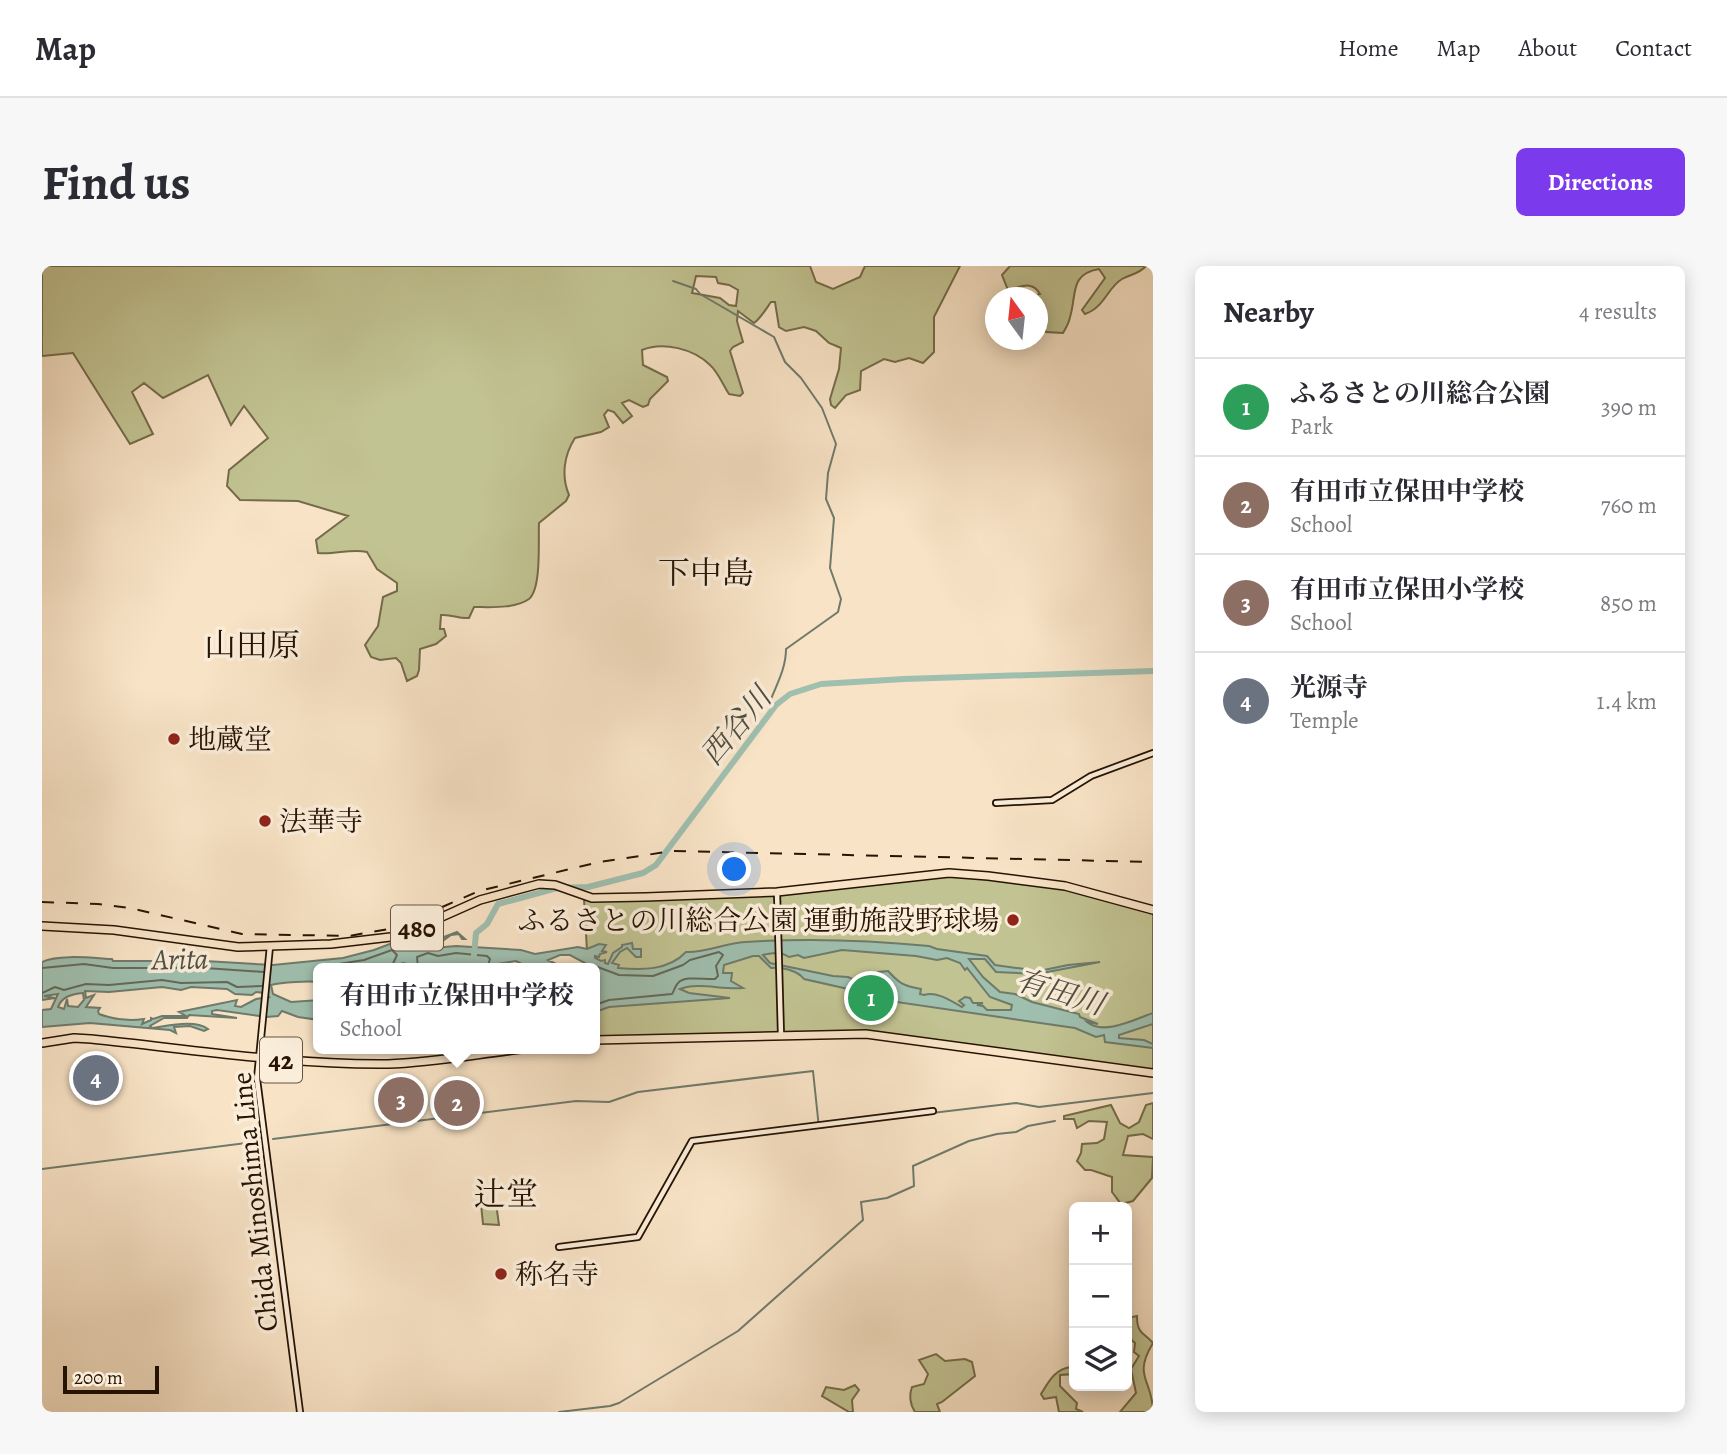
<!DOCTYPE html>
<html lang="en">
<head>
<meta charset="utf-8">
<style>
	:root { --surface:#fff; --page:#f7f7f7; --text:#2b2b33; --muted:#7c7c81; --line:#e1e1e2; --accent:#7c3aed }
	body { margin:0; font-family:Alegreya,"Noto Serif JP",serif; background:var(--page); color:var(--text) }
	.controls { position:absolute; right:21px; bottom:21px; display:grid; overflow:hidden; border-radius:10px; box-shadow:0 4px 18px #0003 }
	.controls button { width:63px; height:63px; display:grid; place-items:center; padding:0; border:0; border-bottom:2px solid var(--line); background:var(--surface); color:var(--text); font:35px sans-serif }
	.compass { position:absolute; left:943px; top:21px; width:63px; height:63px; border-radius:50%; background:var(--surface); box-shadow:0 4px 18px #0003; rotate:345deg }
	.scale { position:absolute; left:21px; bottom:18px; width:96px; box-sizing:border-box; padding-left:7px; border:4px solid #271302; border-top:0; font-size:19px; line-height:24px; white-space:nowrap; color:#271302; -webkit-text-stroke:5px #faedda; paint-order:stroke }
	.you { position:absolute; left:693px; top:604px; width:24px; height:24px; margin:-18px; border:5px solid #fff; border-radius:50%; background:#1a73e8; box-shadow:0 0 0 10px #1a73e833 }
	.badge { display:grid; place-items:center; width:46px; height:46px; border-radius:50%; background:var(--accent); color:#fff; font-size:23px; font-weight:700 }
	.pin { position:absolute; translate:-50% -50%; border:4px solid #fff; box-shadow:0 2px 7px #0006 }
	.popup { position:absolute; left:271px; top:697px; width:287px; height:91px; box-sizing:border-box; display:grid; place-content:center; border-radius:10px; background:var(--surface); filter:drop-shadow(0 2px 5px #0005); font-size:23px; white-space:nowrap; color:var(--muted) }
	.popup b { font-size:26px; color:var(--text) }
	.popup::after { content:''; position:absolute; left:50%; top:100%; margin-left:-14px; border:14px solid transparent; border-top-color:var(--surface) }
	.list { margin:0; padding:0; list-style:none }
	h2 { display:flex; justify-content:space-between; align-items:center; height:91px; margin:0; padding:0 28px; font-size:30px }
	h2 small { font-size:23px; font-weight:400; color:var(--muted) }
	.list li { display:grid; grid-template-columns:46px 1fr auto; gap:21px; align-items:center; box-sizing:border-box; height:98px; padding:0 28px; border-top:2px solid var(--line) }
	.list b { display:block; font-size:26px; white-space:nowrap }
	.list p { margin:0; font-size:23px; white-space:nowrap; color:var(--muted) }
	.list em { font-size:23px; font-style:normal; color:var(--muted) }
	.icon { flex:none; width:38px; height:38px; fill:none; stroke:currentColor; stroke-width:2; stroke-linecap:round; stroke-linejoin:round }
	.map { position:relative; flex:none; width:1111px; height:1146px; overflow:hidden; border-radius:10px }
	header { display:flex; align-items:center; gap:42px; box-sizing:border-box; height:98px; padding:0 35px; background:var(--surface); border-bottom:2px solid var(--line) }
	header strong { font-size:33px }
	nav { display:flex; gap:38px; margin-inline-start:auto; font-size:24px }
	.intro { display:flex; align-items:center; justify-content:space-between; box-sizing:border-box; height:168px; padding:0 42px }
	h1 { margin:0; font-size:49px }
	.button { padding:18px 32px; border-radius:10px; background:var(--accent); color:#fff; font-size:24px; font-weight:700 }
	main { display:flex; gap:42px; padding:0 42px }
	aside { flex:1; background:var(--surface); border-radius:10px; box-shadow:0 4px 18px #0003 }
	.map>svg:first-child { display:block }
	.green { fill:#c2c392; stroke:#746b4a; stroke-width:2; fill-rule:evenodd }
	.water { fill:#9fbfaf; stroke:#6f7a6a; stroke-width:2; fill-rule:evenodd }
	.lines { fill:none; stroke-linecap:round; stroke-linejoin:round }
	.shore { stroke:#636958; stroke-width:2 }
	.stream { stroke:#6f7a6a; stroke-width:2 }
	.river { stroke:#9fbfaf; stroke-width:6 }
	.secondary-casing { stroke:#271302; stroke-width:8 }
	.highway-casing { stroke:#271302; stroke-width:10 }
	.secondary { stroke:#faedda; stroke-width:4.5 }
	.highway { stroke:#f8e3c6; stroke-width:7 }
	.rail { stroke:#271302; stroke-width:2; stroke-dasharray:12 12; stroke-linecap:butt }
	.poi-dot { fill:#8f2418; stroke:#faedda; stroke-width:2.5 }
	.labels { text-anchor:middle; stroke-width:7; stroke-linejoin:round; paint-order:stroke }
	.shield { fill:#faedda; stroke:#665443; stroke-width:2 }
	.shield-label { font-size:26px; font-weight:bold; fill:#271302 }
	.poi-label { font-size:28px; fill:#271302; stroke:#faedda; text-anchor:start }
	.street-label { font-size:28px; fill:#271302; stroke:#faedda }
	.water-label { font-size:30px; font-style:italic; fill:#514f3f; stroke:#faedda }
	.quarter-label { font-size:32px; fill:#271302; stroke:#faedda }
</style>
</head>
<body>
<header>
<strong>Map</strong>
<nav><a>Home</a><a>Map</a><a>About</a><a>Contact</a></nav>
</header>
<div class="intro"><h1>Find us</h1><a class="button">Directions</a></div>
<main>
<div class="map">
<svg width="1111" height="1146" viewBox="0 0 1111 1146">
	<rect width="100%" height="100%" fill="#f8e3c6"/>
	<filter id="stains"><feTurbulence type="fractalNoise" baseFrequency=".00286" numOctaves="4"/><feColorMatrix values="0 0 0 0 .2 0 0 0 0 .09 0 0 0 0 .02 0 0 0 .5 -.17"/></filter>
	<radialGradient id="worn" r=".72"><stop offset=".6" stop-color="#630" stop-opacity="0"/><stop offset="1" stop-color="#630" stop-opacity=".3"/></radialGradient>
	<path class="green" d="M0,0H768L774,16L791,23L818,11L823,0H918L892,51V86L881,97L867,92L853,96L842,93L819,105L818,124L804,129L793,142L789,139L788,133L797,103L799,82L787,77L774,65L762,61L744,65L737,61L733,36H729C724,43 718,53 712,57L696,45L695,55L701,76L691,81L688,85L701,127L698,130L687,128C681,119 676,106 668,99C652,83 621,75 600,84L601,99L625,111L626,115L608,133L606,139L601,141L587,134L580,137L590,150L581,157L572,146L566,144L562,149L567,161L559,166L533,172C522,189 519,210 527,229L524,235L497,257C496,273 500,322 487,333C473,343 448,341 432,341L427,352C416,353 410,348 399,349L398,363H402L404,370L394,378L378,383L377,404L375,410L365,415L359,397L354,392L338,394L329,391L323,379L336,360L341,331L355,325V317L335,303L325,286C309,282 293,289 276,287L274,274L306,250L256,235L198,234L185,220L187,204L226,172L202,140L189,159L166,109L121,132L102,117L90,126L111,168L88,178L31,87L0,90ZM654,10L674,11L676,17L687,19L696,24L694,40L687,39L678,32L650,27Z
		M968,0H1104C1097,8 1089,8 1080,13C1065,22 1063,41 1043,48L1040,44L1063,12L1057,3C1027,8 1035,29 1028,51C1027,57 1024,62 1021,67L1004,66L996,44V32L988,31L998,28C990,14 979,21 966,24L960,9Z
		M908,609L1015,620L1111,646V806L837,768L553,773V702H546L542,633L662,630Z
		M1111,837V873L1101,868L1086,870L1081,889L1111,891L1110,912L1091,935L1079,938L1070,926V911L1049,904H1043L1035,895L1039,887L1040,878L1055,877L1062,873L1065,856L1047,855L1035,862L1032,853H1022V850L1069,839L1078,857L1087,862L1097,856L1104,839Z
		M454,937L457,959L441,958L439,938Z
		M1095,1050C1095,1069 1102,1066 1111,1077C1090,1111 1111,1114 1111,1146H1078L1094,1127L1089,1103L1097,1090L1092,1086L1093,1077L1085,1070V1052Z
		M894,1088L903,1095L923,1093L930,1096L933,1110L900,1136L895,1138L898,1146H873C868,1139 867,1129 870,1121L882,1118L886,1108L877,1094Z
		M1029,1101L1032,1108L1018,1109V1120L1035,1137L1034,1143L1041,1146H1017L1014,1131L1002,1133L999,1128C1007,1115 1013,1103 1029,1101Z
		M813,1119L817,1124L810,1134L811,1146H807L780,1130L784,1121L802,1124Z"/>
	<path class="water" d="M415,666L423,673H420L417,668L409,669L391,682L414,680L479,684L493,688L536,681L545,683L557,678L564,679L560,685L565,686L558,688L557,691L553,690V692L559,695L563,694V697L566,698L571,687L580,681V679L590,677L591,683H599V691H594L585,682L578,686L570,697L577,699L576,702C599,704 626,705 644,686C664,687 683,677 703,676C764,672 826,674 887,680L895,683L945,690L953,699L997,705L1026,699L1058,696L995,708L954,706L943,693H927L941,711L958,726L973,728L990,736L1037,748L1038,751L1056,758L1045,756C1062,770 1093,753 1111,747V758L1077,769V772L1102,774L1111,778V782L1063,776L1062,769L1054,771L1033,762L827,732V726L842,730L839,721L829,719L823,725H815L762,713C755,704 740,701 729,702L717,690H711L682,699L681,707H690L689,715L701,722C679,724 657,716 638,723L647,727L688,732L567,741L553,746V702H542L543,697L528,689H518L506,694L522,702L498,700V702H488L474,695L449,699L447,702H367L370,699L361,697L353,700L277,702V716C267,715 240,716 229,719L231,728L249,736L277,734V754L256,751L240,745L236,750L224,751L175,744L170,745V748L195,752L147,749L145,752H122L108,760L110,762C126,760 152,753 166,763L162,765L148,760L132,761L134,767L128,764L48,757L0,761V744L9,743L16,728L2,730L13,732L0,734V696C16,688 51,692 70,693L71,695H163L231,699L301,692L332,684L361,673H369L388,680L397,673ZM800,684L874,690L895,694L905,692L918,697L923,704L925,702L948,731L970,739L969,744H945L941,740L935,739L941,737H931L928,732L923,731L917,735L922,739L920,741C909,735 895,725 882,729L878,728L879,723C861,720 857,717 846,705L836,706L822,718L806,711L791,710L728,697L721,689C730,687 738,685 747,691L756,689L762,692ZM120,721L139,724L149,721L185,723L193,728L210,729L214,726L223,727L227,731L214,733L199,741L193,740L195,734L137,746L144,750H120L111,753L109,752V754L100,758L102,753C88,755 73,754 57,748L56,745L58,742L44,741L52,729L44,732L43,725L67,726ZM41,727L42,734L36,741L26,740L25,733L22,743L16,741C20,730 31,728 41,727Z"/>
	<g class="lines">
		<path class="shore" d="M0,702L42,698L71,702H163L222,706
			M376,702L375,691L386,687L396,690L414,687L445,690L448,693L445,702
			M549,702L553,700L577,709L611,710L641,699L648,694L677,686L681,689L674,700L676,710L673,713C663,714 643,709 636,717C633,720 632,725 630,728L567,734L553,739
			M277,708L274,704L278,701L322,694L350,684L355,689L349,702
			M0,727L13,721L22,724L44,718L67,719L120,714L139,717L185,716L195,721L220,720"/>
		<path class="stream" d="M631,15L654,23L658,28L732,71L743,96L759,112L780,142L794,178L786,207L784,233L792,252L788,302L799,333L796,346L744,383C744,401 736,416 729,433L732,441
			M890,847L974,837L997,841L1111,827
			M231,873L534,835L567,836L596,826L771,805L777,862L798,859
			M0,903L220,875
			M517,1146L568,1140L577,1137L696,1065L821,954L819,936L845,932L872,920L871,900L927,875L955,868L974,866L986,860L1013,855"/>
		<path class="river" d="M432,689L434,667L445,658L456,638L515,622L546,621L601,607L614,599L734,439L748,428L779,418L862,413L1111,405"/>
		<g class="secondary-casing">
			<path id="secondary" d="M954,537L1010,534L1049,510L1111,487
				M735,626L739,769
				M228,680L215,813L258,1146
				M517,981L596,971L650,875L891,845"/>
		</g>
		<g class="highway-casing">
			<path id="highway" d="M0,660L72,664L196,681L289,678L357,670L438,634L497,618L513,619L550,632L604,631L735,626L907,607L946,610L1023,620L1111,644
				M553,774L824,768L1111,807
				M0,777L32,772L49,773C148,783 246,799 346,798C390,797 435,788 479,783"/>
		</g>
		<use href="#secondary" class="secondary"/>
		<use href="#highway" class="highway"/>
		<path class="rail" d="M0,636L56,638L88,642L200,668L307,670L352,662L437,625L557,596L631,585L1111,596"/>
	</g>
	<g class="poi-dot">
		<circle cx="132" cy="473" r="7"/>
		<circle cx="223" cy="555" r="7"/>
		<circle cx="971" cy="654" r="7"/>
		<circle cx="459" cy="1008" r="7"/>
	</g>
	<g class="labels">
		<g class="shield">
			<rect x="349" y="639.5" width="52" height="45" rx="5"/>
			<rect x="218" y="771.5" width="42" height="45" rx="5"/>
		</g>
		<g class="shield-label">
			<text x="375" y="671">480</text>
			<text x="239" y="803">42</text>
		</g>
		<g class="poi-label">
			<text x="146" y="483">地蔵堂</text>
			<text x="237" y="565">法華寺</text>
			<text x="957" y="664" text-anchor="end">ふるさとの川総合公園 運動施設野球場</text>
			<text x="473" y="1018">称名寺</text>
		</g>
		<g class="street-label">
			<text transform="translate(212 936) rotate(-96)" y="10">Chida Minoshima Line</text>
		</g>
		<g class="water-label">
			<text transform="translate(694 460) rotate(-50)" y="10">西谷川</text>
			<text transform="translate(138 693) rotate(-1)" y="10">Arita</text>
			<text transform="translate(1018 726) rotate(17)" y="10">有田川</text>
		</g>
		<g class="quarter-label">
			<text x="664" y="318">下中島</text>
			<text x="210" y="390">山田原</text>
			<text x="464" y="939">辻堂</text>
		</g>
	</g>
	<rect width="100%" height="100%" filter="url(#stains)"/>
	<rect width="100%" height="100%" fill="url(#worn)"/>
</svg>
<div class="controls">
<button>+</button>
<button>−</button>
<button><svg class="icon" aria-label="layers" viewBox="0 0 24 24"><path d="M12 4l9 5-9 5-9-5zM3 14l9 5 9-5"/></svg></button>
</div>
<svg class="compass" viewBox="-18 -18 36 36"><path d="M0-13l5 13h-10z" fill="#e53935"/><path d="M0 13l5-13h-10z" fill="#7c7c81"/></svg>
<div class="scale">200 m</div>
<div class="you"></div>
<div class="pin badge" style="left:829px;top:732px;background:#2e9e5b">1</div>
<div class="pin badge" style="left:415px;top:837px;background:#8d6e63">2</div>
<div class="popup"><b>有田市立保田中学校</b>School</div>
<div class="pin badge" style="left:359px;top:834px;background:#8d6e63">3</div>
<div class="pin badge" style="left:54px;top:812px;background:#6b7280">4</div>
</div>
<aside>
<h2>Nearby<small>4 results</small></h2>
<ul class="list">
<li><span class="badge" style="background:#2e9e5b">1</span><div><b>ふるさとの川総合公園</b><p>Park</p></div><em>390 m</em></li>
<li><span class="badge" style="background:#8d6e63">2</span><div><b>有田市立保田中学校</b><p>School</p></div><em>760 m</em></li>
<li><span class="badge" style="background:#8d6e63">3</span><div><b>有田市立保田小学校</b><p>School</p></div><em>850 m</em></li>
<li><span class="badge" style="background:#6b7280">4</span><div><b>光源寺</b><p>Temple</p></div><em>1.4 km</em></li>
</ul>
</aside>
</main>
</body>
</html>
